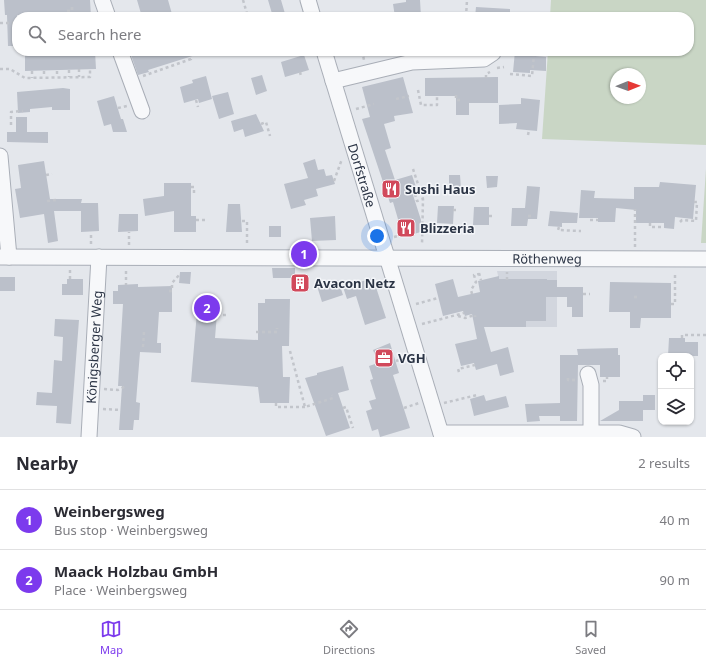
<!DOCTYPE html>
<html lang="en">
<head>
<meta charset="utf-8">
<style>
	:root { --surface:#fff; --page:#f7f7f7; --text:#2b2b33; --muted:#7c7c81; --line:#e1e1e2; --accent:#7c3aed }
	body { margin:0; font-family:"Noto Sans",sans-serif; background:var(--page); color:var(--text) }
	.controls { position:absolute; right:12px; bottom:12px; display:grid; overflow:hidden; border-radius:8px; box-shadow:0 1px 3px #0004 }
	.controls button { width:36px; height:36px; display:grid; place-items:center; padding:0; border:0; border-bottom:1px solid var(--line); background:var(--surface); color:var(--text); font:20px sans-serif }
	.compass { position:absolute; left:610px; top:68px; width:36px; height:36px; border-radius:50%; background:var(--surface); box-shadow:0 1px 3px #0004; rotate:89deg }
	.you { position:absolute; left:377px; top:236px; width:14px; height:14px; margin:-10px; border:3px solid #fff; border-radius:50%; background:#1a73e8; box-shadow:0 0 0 6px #1a73e833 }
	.badge { display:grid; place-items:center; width:26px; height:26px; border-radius:50%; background:var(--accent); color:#fff; font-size:13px; font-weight:700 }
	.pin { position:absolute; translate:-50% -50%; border:2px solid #fff; box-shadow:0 1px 4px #0006 }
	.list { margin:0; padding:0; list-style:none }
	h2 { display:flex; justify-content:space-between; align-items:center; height:52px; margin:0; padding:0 16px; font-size:17px }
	h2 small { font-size:13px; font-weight:400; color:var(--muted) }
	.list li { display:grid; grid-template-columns:26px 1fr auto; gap:12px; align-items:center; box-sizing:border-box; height:60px; padding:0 16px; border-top:1px solid var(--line) }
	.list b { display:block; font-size:15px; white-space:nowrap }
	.list p { margin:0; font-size:13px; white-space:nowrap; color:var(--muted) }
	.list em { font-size:13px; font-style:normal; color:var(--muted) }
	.icon { flex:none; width:22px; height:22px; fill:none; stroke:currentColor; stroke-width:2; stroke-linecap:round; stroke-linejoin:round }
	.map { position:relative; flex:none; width:706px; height:437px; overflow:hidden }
	.search { position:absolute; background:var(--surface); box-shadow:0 1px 3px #0004; left:12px; right:12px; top:12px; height:44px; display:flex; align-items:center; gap:10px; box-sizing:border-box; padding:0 14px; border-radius:16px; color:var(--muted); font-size:15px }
	.sheet { height:172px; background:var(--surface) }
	nav { display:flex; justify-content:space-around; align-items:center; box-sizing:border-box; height:56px; border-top:1px solid var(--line); background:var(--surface); font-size:11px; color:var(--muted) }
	nav a { display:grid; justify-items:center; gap:2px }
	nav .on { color:var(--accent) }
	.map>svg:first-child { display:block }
	.built { fill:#d2d6de }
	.green { fill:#c9d6c5; fill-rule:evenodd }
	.building { fill:#bbc0ca }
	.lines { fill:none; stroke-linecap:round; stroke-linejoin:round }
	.street-casing { stroke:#a9aeb7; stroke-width:17 }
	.path { stroke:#c2c5cb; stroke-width:2.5; stroke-dasharray:3 3; stroke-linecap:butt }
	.street { stroke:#f7f8fa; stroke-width:15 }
	.labels { text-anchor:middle; stroke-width:3; stroke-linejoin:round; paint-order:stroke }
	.street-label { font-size:13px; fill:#2b3445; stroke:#f4f6f9 }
	.poi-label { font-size:13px; font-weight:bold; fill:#2b3445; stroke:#f4f6f9; text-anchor:start }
</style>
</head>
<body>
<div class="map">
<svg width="706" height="437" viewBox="0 0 706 437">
	<rect width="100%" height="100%" fill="#e4e7ec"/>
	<path class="built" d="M497,271H557V327H509Z"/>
	<path class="green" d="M551,0H706V145L542,139L548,51H689V17H550ZM616,74H640V98H616Z
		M706,169V243H701Z"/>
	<path class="building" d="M4,0H90L91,17H37V15H17V46H8L7,15H5Z
		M137,0H168L172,14L161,17H142Z
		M268,0H281L286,17H273Z
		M406,0H420L421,17H395L393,4L406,2Z
		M476,7L510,9V17H475Z
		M25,51H95L96,69L25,71Z
		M142,51H202V53L148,70L149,72L138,75L131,55Z
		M515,51H536L535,56L546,57V71L530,70V73L513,72Z
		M304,55L309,70L285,77L281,62Z
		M262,75L267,91L256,95L251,78Z
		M206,76L212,99L199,103L198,99L184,103L180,87L193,83L192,80Z
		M403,77L413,113L394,116L395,121L384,124L391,148L385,150L395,180L412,175L418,193L413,195L421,220V232L406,236L405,232L402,233L393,202L390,203L362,119L370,117L362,87Z
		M498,77V103H469V115H456V96H425V78Z
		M63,88L70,89V110H52V107L30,109V112L18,113L17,92Z
		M228,92L234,114L219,119L212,96Z
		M114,96L121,119H123L127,132H113L111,124L104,126L97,101Z
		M521,98L540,100L537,131L516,129L517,123L499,124V105L521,104Z
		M256,114L264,131L245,137L243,129L234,132L231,121Z
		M16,117H27V132H48V143L7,142V132H16Z
		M315,159L318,170L324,169L326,176L332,175L335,184L316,189L318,196L304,200L306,205L291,209L284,184L308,178L303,163Z
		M44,161L50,199H82L81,203H98L99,231L81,232V211H54L58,241L48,243L44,214L20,218L15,189L21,188L18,165Z
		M449,175H460L461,188H449Z
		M486,176H498L497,187L487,188Z
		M660,182L696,185L693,219L675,217L674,229L664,228V223H636V210L616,208L615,222H598V218H579L581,190L595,191L594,198L634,199V187H659Z
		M164,183H191V216H196V232H174V211L145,216L143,199L164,196Z
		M527,186L540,187L537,219H528L527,226H511L512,208H525Z
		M228,204H240L242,232H226Z
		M438,206H454L453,224L437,223Z
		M474,207H489V225H473Z
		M550,211L578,213L577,223H562V227L548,226Z
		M119,214H138V231L118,232Z
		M335,216L336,240L312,241L310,218Z
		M269,226H281V237H269Z
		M272,268H295V278H273Z
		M180,272H191L190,284L179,283Z
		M499,276V279H547V280H557V287H583V317H572V307H567V297H546V321H526V327H484L491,352L508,347L514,372L500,376L497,364L476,370L474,363L461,366L455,344L477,339L472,314L465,316L463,311L443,316L435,284L453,279L458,297L480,292L478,281Z
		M0,277H15V291H0Z
		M373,278L386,318L365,325L356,296L347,299L343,287Z
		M67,279H83V295H62V284H67Z
		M338,280L343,295L322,302L317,286Z
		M610,282L671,283V318H641L640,328H630V312H609Z
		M138,284V287L172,286V312H159L157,343H161V353L140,352L136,402L140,403L139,420H134L133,430H119L122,386H118L123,304H113V291H118V285Z
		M265,299H290L289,346H282L283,377H290L289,403H260L258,387L191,382L198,300L218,301L215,338L258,340V303H265Z
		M55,319L79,320L71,424L56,423L57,406L36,405L37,392L52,393L54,360L62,361L63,337L54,336Z
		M669,338H685V342H698V356H668Z
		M390,343L399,373L393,375L410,428L380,437L378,429L372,431L366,411L372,409L369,401L376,399L370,380L373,379L369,366L378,363L373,350Z
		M618,348V355H620V377H600V365H578L577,421H560V416H539L540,421L527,422L525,404L560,403V355H578L577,349Z
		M343,366L349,390L338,393L350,428L326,436L305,378L317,375V373Z
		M484,395L486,401L506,396L509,407L474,416L470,399Z
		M643,395H655V410H643Z
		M619,401H643V421H600L619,410Z"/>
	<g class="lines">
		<g class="street-casing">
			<g id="street">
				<path d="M102,0L108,17"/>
				<path d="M308,0L313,17"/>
				<path d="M120,51L142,111"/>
				<path id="s1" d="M324,51L442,437"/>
				<path d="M333,81L412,62L484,59L493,53"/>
				<path d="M0,156L9,257"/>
				<path id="s2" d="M0,257L706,259"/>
				<path d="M588,374L591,385V433"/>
				<path d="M441,433H619L633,437"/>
				<path id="s3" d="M89,437L99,257"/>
			</g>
		</g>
		<path class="path" d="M243,0L248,17
			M21,15V17
			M285,16L288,15L289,17
			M67,17V11H72V6
			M466,17L467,0
			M0,23H17
			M362,51L364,60
			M497,68L504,67
			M0,69H10L25,78L90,77V69
			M79,69V77
			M69,70V77
			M32,71V78
			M44,71V77
			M57,71V77
			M300,72L301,76
			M510,74L532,76L534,55H531
			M143,76L191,59V57
			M486,78V74L490,72
			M418,90L421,105H437V96
			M456,95V100H462
			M396,99L409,96
			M196,100L198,107
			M118,108L127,106
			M356,109L374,104
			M261,124L266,122L270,136
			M11,125V112L23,111
			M528,135L529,130
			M413,169L423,199L422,245
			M46,175L52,174
			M334,181L342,159
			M191,187H194V195
			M415,194L417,201L423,199
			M47,201L56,200
			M453,210H459
			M489,216H492
			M528,216H534
			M196,220H205
			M590,220H598
			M242,221H247V244
			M680,222L682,220L696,221L697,202H694
			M650,223V227H661
			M559,227L558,230L581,231
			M394,237L405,234
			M91,244V232
			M129,245V232
			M635,247V209
			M126,271V285
			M479,273L481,280
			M70,279V269
			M507,280V272
			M169,291H172V283L180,274
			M472,294L471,290L476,282L474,275L479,274
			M583,294H590
			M634,297H638
			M416,304L438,298
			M671,304H675V272
			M217,315H228
			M458,316L465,318L475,315V317
			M422,324L464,313
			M256,332H277V328
			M682,338V335H706
			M143,347L144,332
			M290,351L305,407L333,398L332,395
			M396,361L405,358
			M459,372L458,369L475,365
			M568,378V380H577
			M603,381H607V377
			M104,389L118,390L126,386
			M276,403V407H305
			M444,403L477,395V397
			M343,408L346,407L353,428
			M404,408L419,403
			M103,409L121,410
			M684,422V424"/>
		<use href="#street" class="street"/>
	</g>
	<defs>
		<g id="restaurant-square" transform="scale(1)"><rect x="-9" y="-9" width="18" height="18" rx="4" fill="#d1495b" stroke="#f4f6f9"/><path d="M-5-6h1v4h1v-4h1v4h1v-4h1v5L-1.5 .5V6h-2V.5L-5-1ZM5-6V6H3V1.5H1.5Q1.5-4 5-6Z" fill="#fff"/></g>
		<g id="building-square" transform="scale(1)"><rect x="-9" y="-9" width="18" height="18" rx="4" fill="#d1495b" stroke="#f4f6f9"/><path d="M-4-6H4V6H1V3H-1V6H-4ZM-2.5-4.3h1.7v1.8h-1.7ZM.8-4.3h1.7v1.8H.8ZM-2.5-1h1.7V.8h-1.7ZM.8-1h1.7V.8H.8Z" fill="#fff"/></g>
		<g id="office-square" transform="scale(1)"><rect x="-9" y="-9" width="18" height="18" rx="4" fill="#d1495b" stroke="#f4f6f9"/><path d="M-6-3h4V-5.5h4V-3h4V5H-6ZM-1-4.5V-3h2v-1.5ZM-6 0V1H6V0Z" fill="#fff"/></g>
	</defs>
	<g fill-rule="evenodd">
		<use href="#restaurant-square" x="391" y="189"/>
		<use href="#restaurant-square" x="406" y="228"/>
		<use href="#building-square" x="300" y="283"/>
		<use href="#office-square" x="384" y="358"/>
	</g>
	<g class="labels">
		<g class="street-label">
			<text dy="5" stroke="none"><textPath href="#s1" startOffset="130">Dorfstraße</textPath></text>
			<text dy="5" stroke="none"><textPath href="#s2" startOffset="547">Röthenweg</textPath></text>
			<text dy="5" stroke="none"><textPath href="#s3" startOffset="90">Königsberger Weg</textPath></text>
		</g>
		<g class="poi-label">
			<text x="405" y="194">Sushi Haus</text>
			<text x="420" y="233">Blizzeria</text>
			<text x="314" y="288">Avacon Netz</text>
			<text x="398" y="363">VGH</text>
		</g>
	</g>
</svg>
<div class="controls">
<button><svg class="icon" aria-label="locate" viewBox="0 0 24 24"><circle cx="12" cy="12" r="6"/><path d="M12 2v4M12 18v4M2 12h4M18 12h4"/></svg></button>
<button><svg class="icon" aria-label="layers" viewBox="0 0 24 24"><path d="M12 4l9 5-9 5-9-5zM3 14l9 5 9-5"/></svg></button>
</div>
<svg class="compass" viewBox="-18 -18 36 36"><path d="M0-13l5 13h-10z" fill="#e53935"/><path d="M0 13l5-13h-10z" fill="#7c7c81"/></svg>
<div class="you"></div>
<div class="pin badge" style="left:304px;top:254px">1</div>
<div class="pin badge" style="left:207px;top:308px">2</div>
<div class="search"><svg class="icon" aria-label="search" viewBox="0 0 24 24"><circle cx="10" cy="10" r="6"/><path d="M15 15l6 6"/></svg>Search here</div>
</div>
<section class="sheet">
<h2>Nearby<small>2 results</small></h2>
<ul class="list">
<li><span class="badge">1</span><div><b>Weinbergsweg</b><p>Bus stop · Weinbergsweg</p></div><em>40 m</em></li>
<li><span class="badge">2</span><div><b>Maack Holzbau GmbH</b><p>Place · Weinbergsweg</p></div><em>90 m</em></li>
</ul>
</section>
<nav>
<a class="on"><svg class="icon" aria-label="map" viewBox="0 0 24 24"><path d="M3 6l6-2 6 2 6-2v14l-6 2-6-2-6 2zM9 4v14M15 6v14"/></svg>Map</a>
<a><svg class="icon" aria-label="directions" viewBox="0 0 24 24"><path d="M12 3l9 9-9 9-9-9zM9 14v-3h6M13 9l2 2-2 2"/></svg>Directions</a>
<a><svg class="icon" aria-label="saved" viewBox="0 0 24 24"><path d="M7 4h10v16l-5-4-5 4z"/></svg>Saved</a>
</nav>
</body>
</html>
